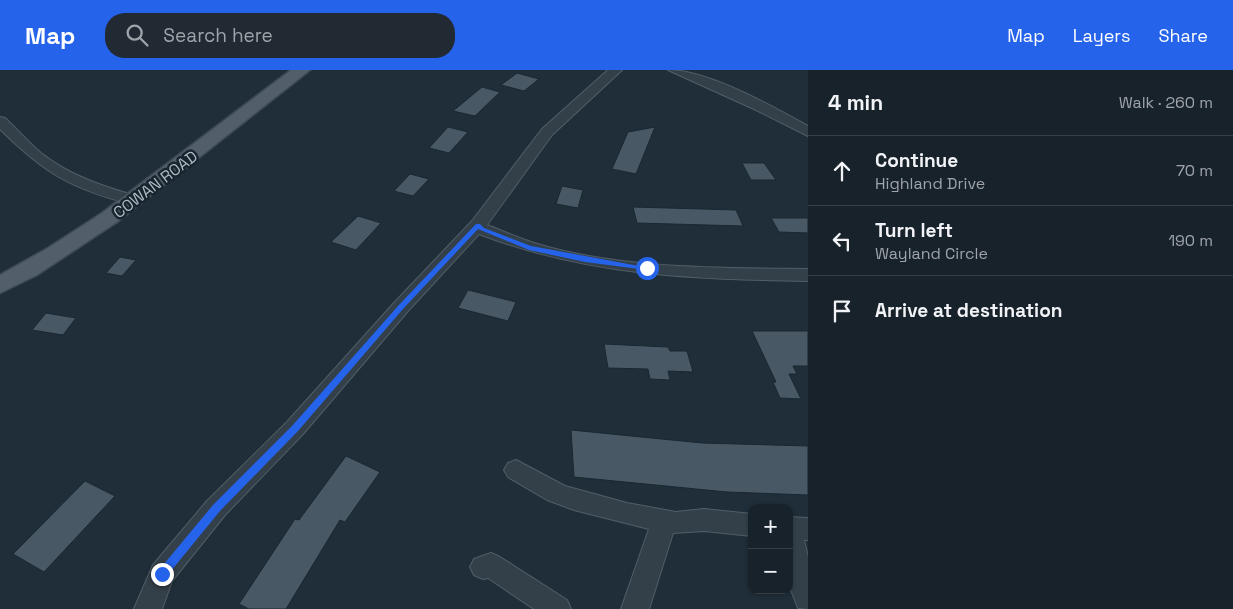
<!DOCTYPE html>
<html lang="en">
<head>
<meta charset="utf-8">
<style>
	:root { --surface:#18222b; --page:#212a33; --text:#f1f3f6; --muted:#9fa4a9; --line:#363f47; --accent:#2563eb }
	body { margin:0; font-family:"Space Grotesk",sans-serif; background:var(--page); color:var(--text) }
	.controls { position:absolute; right:15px; bottom:15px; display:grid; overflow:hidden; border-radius:10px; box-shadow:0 1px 4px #0004 }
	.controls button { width:45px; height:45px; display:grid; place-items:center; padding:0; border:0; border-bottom:1px solid var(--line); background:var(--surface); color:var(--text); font:25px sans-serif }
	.stop { position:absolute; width:15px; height:15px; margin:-11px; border:4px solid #2563eb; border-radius:50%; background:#fff }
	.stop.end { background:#2563eb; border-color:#fff; box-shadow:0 1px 5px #0008 }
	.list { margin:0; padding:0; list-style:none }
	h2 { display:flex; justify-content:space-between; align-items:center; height:65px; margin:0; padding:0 20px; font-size:21px }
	h2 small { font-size:16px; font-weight:400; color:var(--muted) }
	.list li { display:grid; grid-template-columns:32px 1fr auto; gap:15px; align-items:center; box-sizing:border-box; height:70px; padding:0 20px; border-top:1px solid var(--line) }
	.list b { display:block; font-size:19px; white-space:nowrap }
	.list p { margin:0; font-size:16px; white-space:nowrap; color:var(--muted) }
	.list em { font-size:16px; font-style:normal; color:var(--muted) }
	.icon { flex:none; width:28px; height:28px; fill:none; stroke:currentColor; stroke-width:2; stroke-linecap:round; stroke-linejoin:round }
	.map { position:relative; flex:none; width:808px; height:539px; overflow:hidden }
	header { display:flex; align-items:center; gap:30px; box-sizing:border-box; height:70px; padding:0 25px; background:var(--accent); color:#fff }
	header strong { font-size:24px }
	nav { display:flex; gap:28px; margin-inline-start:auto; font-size:18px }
	.search { width:350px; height:45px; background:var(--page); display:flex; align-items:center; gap:12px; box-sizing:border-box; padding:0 18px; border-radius:20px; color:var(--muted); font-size:19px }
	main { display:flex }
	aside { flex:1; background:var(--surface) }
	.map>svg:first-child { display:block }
	.building { fill:#485965; stroke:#1b2730 }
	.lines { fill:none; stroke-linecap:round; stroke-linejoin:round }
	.minor-casing { stroke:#515e67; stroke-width:2 }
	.major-casing { stroke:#3d4953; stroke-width:3 }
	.minor { fill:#344049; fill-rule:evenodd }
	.major { fill:#525f6a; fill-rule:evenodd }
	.route { fill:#2563eb }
	.labels { text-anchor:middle; stroke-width:5; stroke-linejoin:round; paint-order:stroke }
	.far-street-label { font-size:16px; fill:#aebbc6; stroke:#19252e }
</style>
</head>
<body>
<header>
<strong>Map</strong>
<div class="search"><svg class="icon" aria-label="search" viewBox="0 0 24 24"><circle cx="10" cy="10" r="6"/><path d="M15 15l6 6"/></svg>Search here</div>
<nav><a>Map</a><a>Layers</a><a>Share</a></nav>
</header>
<main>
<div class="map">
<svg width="808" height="539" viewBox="0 0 808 539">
	<rect width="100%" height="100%" fill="#202e39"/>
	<path class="building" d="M517,3L539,9L524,21L501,15Z
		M482,17L500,22L475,46L453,41Z
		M448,57L468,62L449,83L429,78Z
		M655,57L636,104L612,99L628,62Z
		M742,93H764L776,110H751Z
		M410,104L429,109L413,126L394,121Z
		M562,116L583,120L578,138L556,134Z
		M633,137L736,140L743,156L637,153Z
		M358,146L381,153L356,180L331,172Z
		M771,148H808V163L779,162Z
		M120,187L136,190L122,206L106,203Z
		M468,220L516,232L508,251L458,238Z
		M46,243L76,248L63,265L32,260Z
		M752,261H808V296H793L797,304H789L801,329L780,328L773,312H776Z
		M604,274L668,277L670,281H687L693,302L668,301L670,310L650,309L648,299L608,298Z
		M571,360L702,373L808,376V425L727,422L574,407Z
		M346,386L380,402L345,452L340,450L286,539H249L239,534L295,449L299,450Z
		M85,411L115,426L44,502L13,484Z"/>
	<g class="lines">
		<g class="minor-casing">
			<path id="minor" d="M608,0H622L552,65L487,155C503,161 518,168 534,173C618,199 720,198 808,199V211C692,209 589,206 479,164L408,241L303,364L225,445L172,511L162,539H134L153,495L207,431L287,352L394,233L472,151L542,59Z
				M668,0C708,0 772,36 808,56V66L754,39Z
				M0,47L5,48C17,59 28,72 41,83C70,106 105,117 140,127L142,130L134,135C72,119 45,104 0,59Z
				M516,390L565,416L627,433L676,442L704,439L752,444V466L704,461L673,463L649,539H621L649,459L574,440L547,430L508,407L504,400L508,393Z
				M789,447L808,448V470H804L808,487V539L798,538L789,515Z
				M491,483L500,487L567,530L571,539H534L488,508L483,509L474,505L470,497L474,489Z"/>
		</g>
		<g class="major-casing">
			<path id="major" d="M291,0H310L117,152L37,205L0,223V205L48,178L102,143Z"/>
		</g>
		<use href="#minor" class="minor"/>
		<use href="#major" class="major"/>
	</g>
	<path class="route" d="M476,154H480L484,158L531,176L650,198L647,200L585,192L529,180L478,159L403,239L298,361L220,441L166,507H159V500L213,435L292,356L398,236Z"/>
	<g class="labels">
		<g class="far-street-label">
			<text transform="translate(155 114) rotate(-37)" y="6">COWAN ROAD</text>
		</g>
	</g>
</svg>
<div class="controls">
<button>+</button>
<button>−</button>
</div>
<div class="stop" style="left:647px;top:198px"></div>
<div class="stop end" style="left:162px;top:504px"></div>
</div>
<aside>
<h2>4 min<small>Walk · 260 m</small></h2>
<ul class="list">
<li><svg class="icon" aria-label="ahead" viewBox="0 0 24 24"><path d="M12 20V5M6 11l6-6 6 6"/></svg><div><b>Continue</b><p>Highland Drive</p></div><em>70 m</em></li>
<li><svg class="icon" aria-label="left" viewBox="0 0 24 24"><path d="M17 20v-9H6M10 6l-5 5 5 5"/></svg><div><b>Turn left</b><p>Wayland Circle</p></div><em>190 m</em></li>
<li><svg class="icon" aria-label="arrive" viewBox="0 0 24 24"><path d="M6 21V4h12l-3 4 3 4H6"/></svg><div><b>Arrive at destination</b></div></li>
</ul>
</aside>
</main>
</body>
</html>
